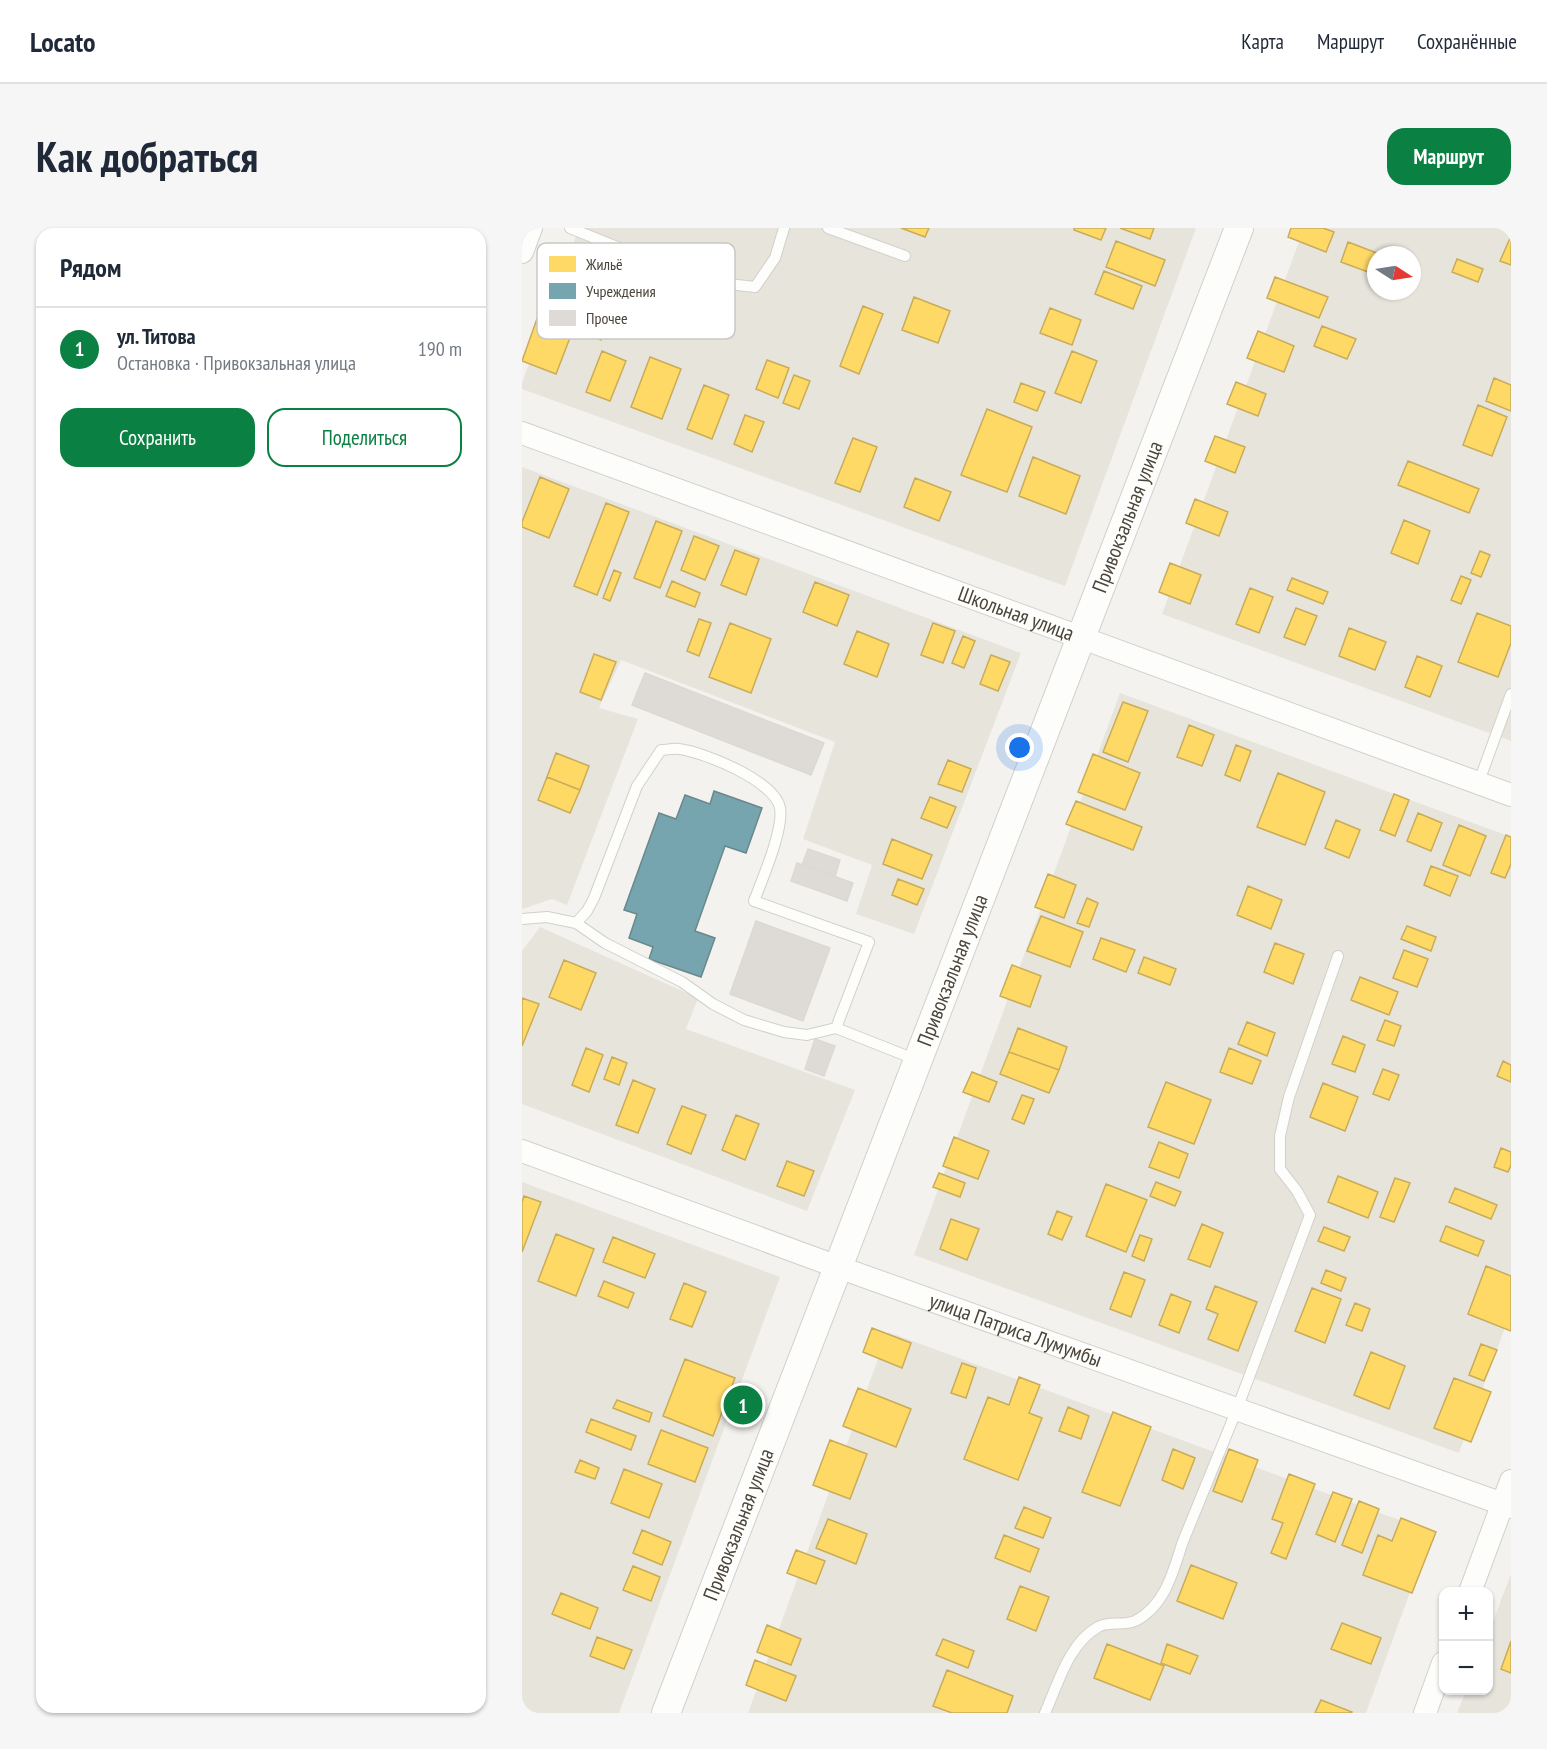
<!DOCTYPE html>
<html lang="ru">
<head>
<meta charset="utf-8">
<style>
	:root { --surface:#fff; --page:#f6f6f7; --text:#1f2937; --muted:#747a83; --line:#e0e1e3; --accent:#0b8043 }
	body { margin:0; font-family:"PT Sans Narrow",sans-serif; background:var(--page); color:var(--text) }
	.controls { position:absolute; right:18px; bottom:18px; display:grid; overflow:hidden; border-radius:12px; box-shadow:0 2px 4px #0004 }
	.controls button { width:54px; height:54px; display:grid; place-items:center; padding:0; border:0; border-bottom:2px solid var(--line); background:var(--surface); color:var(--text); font:30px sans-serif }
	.compass { position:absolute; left:845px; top:18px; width:54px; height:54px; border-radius:50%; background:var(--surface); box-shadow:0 2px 4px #0004; rotate:102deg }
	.you { position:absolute; left:498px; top:520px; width:21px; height:21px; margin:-15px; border:4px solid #fff; border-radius:50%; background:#1a73e8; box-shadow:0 0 0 9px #1a73e833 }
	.badge { display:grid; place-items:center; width:39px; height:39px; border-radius:50%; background:var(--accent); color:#fff; font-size:20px; font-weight:700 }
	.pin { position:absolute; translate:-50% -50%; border:3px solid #fff; box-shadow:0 2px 6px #0006 }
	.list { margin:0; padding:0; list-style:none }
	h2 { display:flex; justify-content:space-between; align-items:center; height:78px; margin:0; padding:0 24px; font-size:26px }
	h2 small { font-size:20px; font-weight:400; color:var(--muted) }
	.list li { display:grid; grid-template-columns:39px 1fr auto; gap:18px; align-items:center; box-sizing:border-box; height:84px; padding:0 24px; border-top:2px solid var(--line) }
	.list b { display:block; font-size:22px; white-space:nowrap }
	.list p { margin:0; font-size:20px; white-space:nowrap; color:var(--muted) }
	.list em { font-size:20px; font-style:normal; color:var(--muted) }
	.actions { display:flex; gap:12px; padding:18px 24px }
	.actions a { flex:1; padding:14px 0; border:2px solid var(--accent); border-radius:18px; text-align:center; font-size:21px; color:var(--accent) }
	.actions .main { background:var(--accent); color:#fff }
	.map { position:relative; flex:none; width:989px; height:1485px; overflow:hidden; border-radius:18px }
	header { display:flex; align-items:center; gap:36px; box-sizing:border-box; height:84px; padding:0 30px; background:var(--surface); border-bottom:2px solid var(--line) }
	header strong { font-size:28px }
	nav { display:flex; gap:33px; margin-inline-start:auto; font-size:21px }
	.intro { display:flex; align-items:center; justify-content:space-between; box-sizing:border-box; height:144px; padding:0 36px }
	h1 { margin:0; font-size:42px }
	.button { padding:15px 27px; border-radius:18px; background:var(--accent); color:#fff; font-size:21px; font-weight:700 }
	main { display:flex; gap:36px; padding:0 36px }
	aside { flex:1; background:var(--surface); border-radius:18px; box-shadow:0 2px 4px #0004 }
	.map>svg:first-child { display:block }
	.residential { fill:#e7e4dc; fill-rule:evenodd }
	.homes { fill:#ffd966; stroke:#c9ac58; stroke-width:1.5 }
	.public { fill:#76a5af; stroke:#69888c; stroke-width:1.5 }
	.building { fill:#dedbd6; stroke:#dcd9d4; stroke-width:1.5 }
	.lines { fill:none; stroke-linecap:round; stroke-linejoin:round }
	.service-casing { stroke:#d2d0cb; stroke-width:12 }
	.minor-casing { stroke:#d2d0cb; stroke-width:24 }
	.tertiary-casing { stroke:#d2d0cb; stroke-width:30 }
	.service { stroke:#fdfdfc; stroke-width:10 }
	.minor { stroke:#fdfdfc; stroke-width:22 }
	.tertiary { stroke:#fdfdfc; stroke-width:28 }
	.labels { text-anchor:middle; stroke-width:6; stroke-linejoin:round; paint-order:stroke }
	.street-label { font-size:21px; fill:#4b4439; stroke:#fff }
	.key { fill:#fff; stroke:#c9c7c4; stroke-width:1.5 }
	.key-label { font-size:16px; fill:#4b4439 }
</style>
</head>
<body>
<header>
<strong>Locato</strong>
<nav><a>Карта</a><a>Маршрут</a><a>Сохранённые</a></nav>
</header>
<div class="intro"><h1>Как добраться</h1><a class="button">Маршрут</a></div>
<main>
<aside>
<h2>Рядом<small></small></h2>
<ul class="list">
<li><span class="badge">1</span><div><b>ул. Титова</b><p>Остановка · Привокзальная улица</p></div><em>190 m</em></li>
</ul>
<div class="actions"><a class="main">Сохранить</a><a>Поделиться</a></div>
</aside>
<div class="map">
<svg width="989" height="1485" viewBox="0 0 989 1485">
	<rect width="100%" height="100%" fill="#f4f2ee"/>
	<path class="residential" d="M57,0H674L543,358L0,161V155Z
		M782,0H989V513L640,386ZM854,27H890V63H854Z
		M0,239L499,425L392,706L334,686L350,637L281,611L313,514L99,432L77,480L116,491L45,677L30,671L0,681Z
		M598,465L989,609V1083L937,1225L392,1027Z
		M18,699L176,770L164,801L333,862L285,983L0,876V723Z
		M0,954L258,1049L97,1485H0Z
		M366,1104L910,1304L844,1485H226Z
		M989,1346V1485H935L944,1463L966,1462L967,1404Z"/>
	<path class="homes" d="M379,0H407L403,9Z
		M552,0H584L579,12L552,2Z
		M598,0H632L628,11Z
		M769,0H801L812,4L804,24L766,9Z
		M989,8V37L978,33Z
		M594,13L643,32L633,58L584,39Z
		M826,14L860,27H854V47L819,34Z
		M935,31L961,41L956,54L930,44Z
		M582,43L620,58L611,81L573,66Z
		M753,49L806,69L797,90L745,70Z
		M77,58L97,66L79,112L60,104Z
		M392,69L428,83L416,115L380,102Z
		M341,78L361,86L337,146L318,138Z
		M528,80L559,92L550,117L518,105Z
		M16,88L51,102L34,146L0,133Z
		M800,98L834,111L825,131L792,118Z
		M736,103L772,118L762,144L725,130Z
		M80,123L104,133L88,173L64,164Z
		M550,123L575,133L559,175L533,165Z
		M128,129L159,141L140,191L109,179Z
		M245,132L267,140L256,170L234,161Z
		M272,147L288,153L277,181L261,175Z
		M972,150L989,157V183L964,173Z
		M714,154L744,166L736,188L705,176Z
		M499,155L523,164L515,183L492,174Z
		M182,157L207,167L190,211L165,201Z
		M956,177L985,189L970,228L941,217Z
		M465,181L510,199L485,264L439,247Z
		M223,187L242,194L230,224L212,216Z
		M693,208L723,219L713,245L683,233Z
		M331,210L355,219L338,264L313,255Z
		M511,229L558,248L544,286L497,268Z
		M886,233L957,261L947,285L876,257Z
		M18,249L47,261L27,310L0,299V294Z
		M393,250L429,264L417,293L382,279Z
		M673,271L706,284L697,308L664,295Z
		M84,275L107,284L75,367L52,358Z
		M882,292L908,303L896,336L869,325Z
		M134,293L160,303L138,360L112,350Z
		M172,308L197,318L183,352L159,342Z
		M213,322L237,331L224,367L199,357Z
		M958,323L968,327L959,349L949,345Z
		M648,335L679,347L668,376L637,364Z
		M92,342L99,345L88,373L81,370Z
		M939,348L949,352L939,376L929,372Z
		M770,350L806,364L801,376L765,362Z
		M150,353L178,365L173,379L144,368Z
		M293,354L327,367L315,398L281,384Z
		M728,360L751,369L737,405L714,396Z
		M774,380L795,388L783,417L762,409Z
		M955,385L989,398V415L976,449L936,434Z
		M177,391L189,395L177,428L165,423Z
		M208,395L249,411L229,465L187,449Z
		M411,395L433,403L421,435L399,427Z
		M827,400L864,414L853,442L817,428Z
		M335,403L367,416L355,449L322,436Z
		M441,408L453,413L442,440L430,435Z
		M72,426L94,434L79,472L58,464Z
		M469,427L488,434L476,463L458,456Z
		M895,428L920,438L908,469L883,459Z
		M601,474L626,483L606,534L581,524Z
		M667,497L692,507L680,538L655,529Z
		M714,517L729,523L718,553L703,547Z
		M34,525L67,538L58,562L25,549Z
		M571,526L618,545L603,582L556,564Z
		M426,532L449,541L440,564L416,556Z
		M756,545L803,564L783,617L735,599Z
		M25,549L58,562L48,585L16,572Z
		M872,566L887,572L873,608L858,602Z
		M408,569L434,579L425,600L399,590Z
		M554,573L620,599L611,622L544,596Z
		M896,585L920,595L909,623L885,613Z
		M814,592L838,602L827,630L803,620Z
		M937,597L964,608L948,648L921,637Z
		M984,607L989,609V636L983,650L969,645Z
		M370,611L410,627L400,651L361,636Z
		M909,638L936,648L928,668L902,657Z
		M526,646L554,657L542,690L513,679Z
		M376,651L402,661L395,677L370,667Z
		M726,658L760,672L749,701L715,687Z
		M565,670L576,675L567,699L555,695Z
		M519,688L561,704L548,739L505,723Z
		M885,698L914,709L909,723L879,711Z
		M579,710L613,722L604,744L571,731Z
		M753,715L782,726L771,756L742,744Z
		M882,722L906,731L895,759L871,750Z
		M622,729L654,741L648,757L616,745Z
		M42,732L74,745L59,782L27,769Z
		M490,737L519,748L508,779L478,768Z
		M838,749L876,764L867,787L829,772Z
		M0,770L17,776L0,818Z
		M863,792L879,798L872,818L855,812Z
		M725,794L753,805L745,828L716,816Z
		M496,800L545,819L537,842L487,824Z
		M821,808L843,817L833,844L810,836Z
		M64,820L81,827L67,864L50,857Z
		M707,820L739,833L730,856L698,844Z
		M487,824L537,842L527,865L478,846Z
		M90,829L105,835L97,857L82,851Z
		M981,833L989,837V854L975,848Z
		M861,841L877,847L867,872L851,866Z
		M450,844L475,854L467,874L441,864Z
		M111,852L133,861L116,905L94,897Z
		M644,854L689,872L672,916L626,899Z
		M801,855L836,869L823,903L788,889Z
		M500,867L512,871L502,896L490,891Z
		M160,878L184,887L169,926L145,916Z
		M214,887L237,896L223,932L200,922Z
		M432,909L467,923L456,951L421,938Z
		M637,914L666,926L657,950L627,939Z
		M979,920L989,924V937L986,944L972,939Z
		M265,933L292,943L282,968L255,958Z
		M417,945L443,955L438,969L411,959Z
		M816,948L856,964L846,990L806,974Z
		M873,950L888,955L872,994L858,989Z
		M634,954L659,964L653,978L628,968Z
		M584,956L625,972L604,1024L564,1008Z
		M933,960L975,977L969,991L927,974Z
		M2,968L19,974L0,1024V974Z
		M535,983L550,989L540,1012L526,1006Z
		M429,991L457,1001L445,1032L418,1021Z
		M680,996L701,1005L688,1039L666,1031Z
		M924,998L962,1013L956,1028L918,1013Z
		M802,999L828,1009L822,1023L796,1013Z
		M34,1006L72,1021L54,1068L16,1053Z
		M618,1007L630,1011L622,1033L610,1028Z
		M91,1009L133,1026L123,1050L81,1034Z
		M964,1038L989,1048V1103L946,1086Z
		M804,1042L824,1050L819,1063L799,1055Z
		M602,1044L623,1052L609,1089L588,1081Z
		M82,1053L112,1065L106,1080L76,1068Z
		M162,1055L184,1064L170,1099L148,1091Z
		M693,1058L735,1074L716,1123L686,1111L696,1086L684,1081Z
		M790,1060L819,1071L803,1115L773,1103Z
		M649,1066L669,1074L657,1105L637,1097Z
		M833,1075L848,1081L840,1103L824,1097Z
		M350,1100L389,1115L380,1140L341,1124Z
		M959,1116L975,1122L962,1153L947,1147Z
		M849,1124L883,1138L867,1181L832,1167Z
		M163,1131L213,1150L191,1208L141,1188Z
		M440,1135L454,1140L444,1170L429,1165Z
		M497,1149L518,1157L507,1185L520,1190L496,1252L442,1231L466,1169L487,1177Z
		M932,1150L969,1164L949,1214L912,1200Z
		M336,1160L389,1181L374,1219L321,1198Z
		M95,1172L130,1185L127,1194L91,1180Z
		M546,1179L567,1188L559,1211L537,1203Z
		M591,1184L629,1199L598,1278L560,1264Z
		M69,1191L114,1208L109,1222L64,1204Z
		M139,1202L186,1220L173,1254L126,1236Z
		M308,1212L345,1226L328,1271L291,1257Z
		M651,1221L673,1230L661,1261L640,1252Z
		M707,1221L736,1232L720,1274L691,1263Z
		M58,1232L77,1240L73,1251L53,1244Z
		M102,1241L140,1256L127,1290L89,1275Z
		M767,1246L793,1256L764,1331L749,1325L761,1295L750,1291Z
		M811,1264L830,1271L813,1314L794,1306Z
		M837,1273L857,1281L840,1325L820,1317Z
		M502,1279L529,1290L521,1310L493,1300Z
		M879,1290L914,1304L890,1365L841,1347L856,1307L870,1313Z
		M306,1291L345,1306L334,1336L294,1320Z
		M120,1302L149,1314L140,1337L111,1325Z
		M482,1307L517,1321L508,1344L473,1330Z
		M274,1322L303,1333L294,1356L265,1345Z
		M669,1337L715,1355L701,1391L655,1373Z
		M111,1338L138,1349L129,1373L101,1362Z
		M498,1358L527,1369L514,1403L485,1391Z
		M39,1365L76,1380L68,1401L30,1386Z
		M820,1395L859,1410L849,1436L809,1421Z
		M245,1397L279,1411L269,1437L235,1424Z
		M75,1409L110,1422L102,1441L68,1428Z
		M421,1411L452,1423L446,1440L414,1427Z
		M989,1413V1445L979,1441Z
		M585,1416L642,1438L628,1472L572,1450Z
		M645,1416L676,1428L668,1446L639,1435Z
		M233,1432L274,1448L264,1473L224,1457Z
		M425,1442L491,1468L485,1485H430L411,1478Z
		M799,1472L830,1484L829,1485H793Z"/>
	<path class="public" d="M192,563L240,580L224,625L203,618L173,703L193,710L179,749L127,731L131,719L107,710L115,686L102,682L137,585L154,591L163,567L188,576Z"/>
	<path class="building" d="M123,445L302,515L289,547L110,477Z
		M286,621L318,632L313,649L280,637Z
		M275,635L331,655L325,673L269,653Z
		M234,693L308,720L281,793L208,766Z
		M293,811L313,818L302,848L283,841Z"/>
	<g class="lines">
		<g class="service-casing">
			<path id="service" d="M48,0L180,53L233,59L253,30L262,0
				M306,0L383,28
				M956,556L989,466
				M0,691L25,689L54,695L83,715L160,754L191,776L222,792L262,804L285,807L314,800L347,714L232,673C240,652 262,601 258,580C253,553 182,524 157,521C151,520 145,522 139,522L115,558L72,670L65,683L54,695
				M314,800L395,832
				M523,1485C536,1456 547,1415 576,1399C586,1393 602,1398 613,1393C642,1379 651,1345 660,1316L715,1181L788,987L775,963L758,941V908L767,869L816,728"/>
		</g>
		<g class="minor-casing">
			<g id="minor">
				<path d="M0,24L9,0"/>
				<path id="s1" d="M0,205L989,567"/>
				<path id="s2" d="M0,923L316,1039L989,1279"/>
				<path d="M948,1364L989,1253"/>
				<path d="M903,1485L921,1435"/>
			</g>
		</g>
		<g class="tertiary-casing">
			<g id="tertiary">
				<path id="s3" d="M144,1485L717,0"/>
			</g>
		</g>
		<use href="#service" class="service"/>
		<use href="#minor" class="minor"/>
		<use href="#tertiary" class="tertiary"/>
	</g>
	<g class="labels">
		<g class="street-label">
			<text dy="7" stroke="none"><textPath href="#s3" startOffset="1282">Привокзальная улица</textPath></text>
			<text dy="7" stroke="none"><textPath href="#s1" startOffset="526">Школьная улица</textPath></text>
			<text dy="7" stroke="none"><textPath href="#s3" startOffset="796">Привокзальная улица</textPath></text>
			<text dy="7" stroke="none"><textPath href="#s2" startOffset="525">улица Патриса Лумумбы</textPath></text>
			<text dy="7" stroke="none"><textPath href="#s3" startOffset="202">Привокзальная улица</textPath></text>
		</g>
	</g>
	<rect x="15" y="15" width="198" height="96" rx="9" class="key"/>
	<rect x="27" y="28" width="27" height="16" fill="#ffd966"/>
	<rect x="27" y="55" width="27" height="16" fill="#76a5af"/>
	<rect x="27" y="82" width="27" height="16" fill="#dedbd6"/>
	<g class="key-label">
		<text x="64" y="42">Жильё</text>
		<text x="64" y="69">Учреждения</text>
		<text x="64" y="96">Прочее</text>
	</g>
</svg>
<div class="controls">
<button>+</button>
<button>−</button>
</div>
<svg class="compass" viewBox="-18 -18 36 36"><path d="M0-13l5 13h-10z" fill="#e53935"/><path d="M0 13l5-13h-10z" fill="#747a83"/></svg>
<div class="you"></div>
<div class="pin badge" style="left:221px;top:1177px">1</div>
</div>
</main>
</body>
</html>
